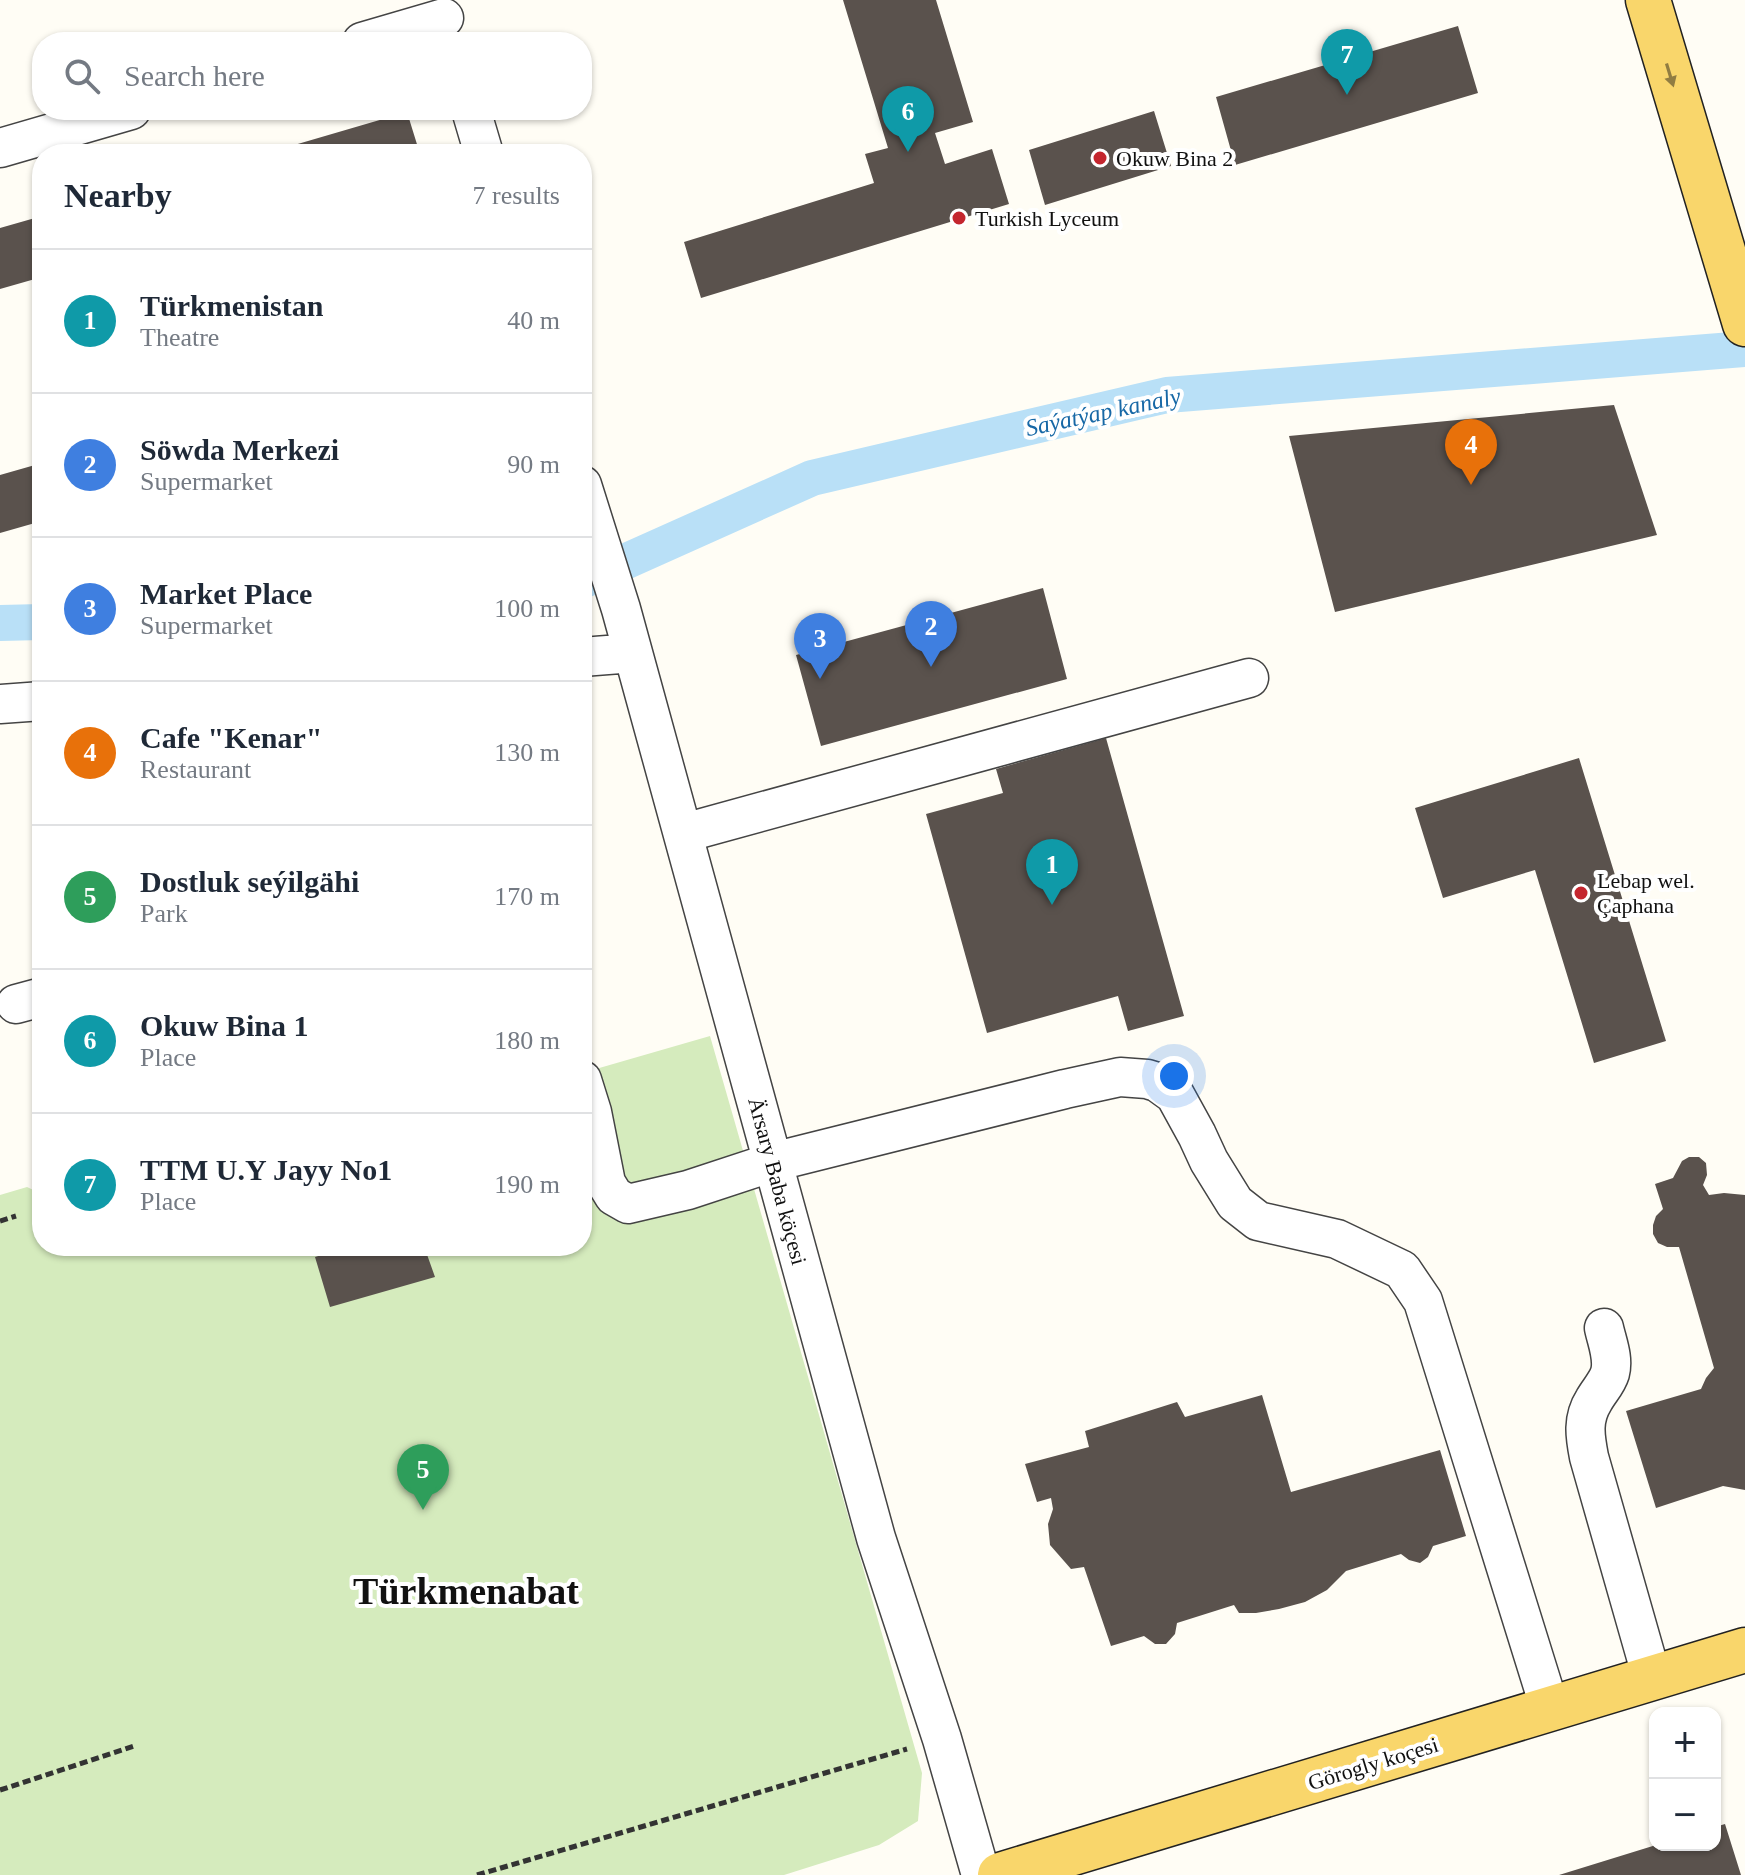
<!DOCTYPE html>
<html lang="en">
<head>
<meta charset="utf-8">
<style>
	:root { --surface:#fff; --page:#f2f2f3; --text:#1f2937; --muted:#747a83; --line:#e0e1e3; --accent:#0b8043 }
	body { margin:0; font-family:"Times New Roman",serif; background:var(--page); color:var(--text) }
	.controls { position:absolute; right:24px; bottom:24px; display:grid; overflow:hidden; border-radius:16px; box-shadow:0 2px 6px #0004 }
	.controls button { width:72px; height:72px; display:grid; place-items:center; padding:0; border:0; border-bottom:2px solid var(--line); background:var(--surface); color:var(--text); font:40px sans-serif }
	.you { position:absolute; left:1174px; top:1076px; width:28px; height:28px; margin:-20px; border:6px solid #fff; border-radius:50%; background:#1a73e8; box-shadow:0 0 0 12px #1a73e833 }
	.badge { display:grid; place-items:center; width:52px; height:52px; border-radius:50%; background:var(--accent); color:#fff; font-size:26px; font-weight:700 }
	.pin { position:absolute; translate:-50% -66px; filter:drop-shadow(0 2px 4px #0008) }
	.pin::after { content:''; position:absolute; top:42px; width:28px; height:24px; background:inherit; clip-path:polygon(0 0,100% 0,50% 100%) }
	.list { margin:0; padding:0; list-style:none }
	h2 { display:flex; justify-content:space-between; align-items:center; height:104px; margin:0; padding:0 32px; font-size:34px }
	h2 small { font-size:26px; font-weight:400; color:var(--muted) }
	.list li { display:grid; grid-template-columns:52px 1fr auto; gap:24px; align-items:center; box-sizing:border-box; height:144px; padding:0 32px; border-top:2px solid var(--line) }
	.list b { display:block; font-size:30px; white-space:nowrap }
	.list p { margin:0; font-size:26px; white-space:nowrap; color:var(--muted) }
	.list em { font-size:26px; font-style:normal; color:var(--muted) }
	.icon { flex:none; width:44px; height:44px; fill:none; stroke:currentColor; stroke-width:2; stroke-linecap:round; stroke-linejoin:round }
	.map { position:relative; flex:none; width:1745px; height:1875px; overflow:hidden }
	.search { position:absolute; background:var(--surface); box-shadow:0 2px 6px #0004; left:32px; top:32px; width:560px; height:88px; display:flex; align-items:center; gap:20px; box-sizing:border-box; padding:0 28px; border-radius:32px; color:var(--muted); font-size:30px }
	.panel { position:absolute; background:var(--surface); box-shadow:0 2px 6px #0004; left:32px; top:144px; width:560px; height:1112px; border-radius:32px }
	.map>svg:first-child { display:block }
	.park { fill:#d5ebbd }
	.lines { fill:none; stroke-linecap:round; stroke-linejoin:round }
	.canal { stroke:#b9e0f7; stroke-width:36 }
	.building { fill:#5a524d }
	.minor-casing { stroke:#444; stroke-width:41 }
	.major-casing { stroke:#222; stroke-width:47 }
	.path { stroke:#333; stroke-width:5; stroke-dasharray:8 4; stroke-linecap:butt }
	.minor { stroke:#fff; stroke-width:38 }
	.major { stroke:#f9d66b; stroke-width:44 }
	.oneway { fill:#917d42 }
	.poi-dot { fill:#c4262e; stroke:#fff; stroke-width:3 }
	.labels { text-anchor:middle; stroke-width:8; stroke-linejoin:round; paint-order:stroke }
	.poi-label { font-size:22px; fill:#111; stroke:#fff; text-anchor:start }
	.street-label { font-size:22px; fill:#111; stroke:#fff }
	.water-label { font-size:24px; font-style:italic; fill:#1768a6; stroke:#fff }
	.town-label { font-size:38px; font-weight:bold; fill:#111; stroke:#fff }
</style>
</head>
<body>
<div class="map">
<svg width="1745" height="1875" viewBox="0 0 1745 1875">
	<rect width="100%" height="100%" fill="#fffdf5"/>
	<path class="park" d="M710,1036L922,1773L918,1821L879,1845L784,1875H0V1195L27,1187L42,1194V1246H582V1073Z"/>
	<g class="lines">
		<path class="canal" d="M582,581L812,478L1167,395L1745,349
			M0,623L42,622"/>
	</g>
	<path class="building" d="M843,0H936L973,122L935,133L945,164L992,149L1009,204L701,298L684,242L874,183L865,154L888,148Z
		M1458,26L1478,93L1235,165L1216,97Z
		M1154,111L1171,166L1045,205L1029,150Z
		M407,112L420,154H267V153Z
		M42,216V277L0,289V228Z
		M1614,405L1657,535L1335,612L1289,436Z
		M42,463V521L0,533V475Z
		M1043,588L1067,679L821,746L796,655Z
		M1106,738L1184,1016L1128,1031L1118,996L987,1033L926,814L1003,793L996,769Z
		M1579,758L1666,1041L1594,1063L1535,870L1443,898L1415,808Z
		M1689,1157H1699L1706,1163L1707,1175L1703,1185L1709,1195L1724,1193L1745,1195V1490L1723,1486L1656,1508L1626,1411L1701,1389L1706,1378L1714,1368L1679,1247H1667L1658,1243L1653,1234V1225L1656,1216L1663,1209L1655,1184L1673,1178L1682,1161Z
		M351,1246H424L435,1277L330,1307L315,1257Z
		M1262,1395L1291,1492L1440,1450L1466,1536L1433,1546L1428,1557L1420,1563L1409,1560L1401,1554L1346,1571L1327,1590L1305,1602L1279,1609L1256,1613H1239L1234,1605L1177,1623L1175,1634L1166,1644H1155L1144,1636L1111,1646L1084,1567L1071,1569L1050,1545L1048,1524L1053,1509L1051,1498L1037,1502L1025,1464L1089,1447L1085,1431L1177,1402L1185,1417Z
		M1725,1824L1741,1875H1559L1656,1845H1715V1827Z"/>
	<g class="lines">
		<g class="minor-casing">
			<path id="minor" d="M362,42L444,18
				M471,110L484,154
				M0,148L131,110
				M582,485L621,609L876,1538L942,1739L981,1875
				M582,657L633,653
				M0,704L42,701
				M684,833L1249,678
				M16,1004L42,997
				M582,1080L592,1112L606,1183L614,1196L628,1204L688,1190L773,1162L1065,1089L1120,1077L1147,1079L1157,1082L1175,1095L1197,1135L1209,1161L1235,1203L1258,1221L1337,1239L1402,1270L1423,1301L1550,1709
				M1604,1328C1607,1342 1614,1358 1610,1373C1607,1383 1599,1391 1594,1400C1582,1419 1585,1436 1589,1457L1652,1678"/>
		</g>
		<g class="major-casing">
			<path id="major" d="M1648,0L1745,324
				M1000,1875L1745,1650"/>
		</g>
		<path class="path" d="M0,1221L16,1216
			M0,1790L134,1746
			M477,1875L907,1749"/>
		<use href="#minor" class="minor"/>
		<use href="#major" class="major"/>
	</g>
	<defs><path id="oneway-solid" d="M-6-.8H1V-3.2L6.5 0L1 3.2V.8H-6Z" transform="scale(2)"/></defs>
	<use class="oneway" href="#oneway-solid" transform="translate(1670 75) rotate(73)"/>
	<g class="poi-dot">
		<circle cx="1100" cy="158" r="8"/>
		<circle cx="959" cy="218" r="8"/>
		<circle cx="1581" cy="893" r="8"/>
	</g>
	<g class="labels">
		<g class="poi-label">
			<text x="1116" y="166">Okuw Bina 2</text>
			<text x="975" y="226">Turkish Lyceum</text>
			<text x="1597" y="888">Lebap wel.<tspan x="1597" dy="25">Çaphana</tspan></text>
		</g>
		<g class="street-label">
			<text transform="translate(778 1181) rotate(75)" y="8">Ärsary Baba köçesi</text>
			<text transform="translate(1373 1763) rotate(-17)" y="8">Görogly koçesi</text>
		</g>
		<g class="water-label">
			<text transform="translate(1103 412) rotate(-12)" y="8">Saýatýap kanaly</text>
		</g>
		<g class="town-label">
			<text x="466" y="1604">Türkmenabat</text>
		</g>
	</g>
</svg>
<div class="controls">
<button>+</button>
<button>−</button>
</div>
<div class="you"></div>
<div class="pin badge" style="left:1052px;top:905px;background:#0f9aa8">1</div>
<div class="pin badge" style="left:931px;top:667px;background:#3f7fe0">2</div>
<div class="pin badge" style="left:820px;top:679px;background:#3f7fe0">3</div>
<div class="pin badge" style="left:1471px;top:485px;background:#e8710a">4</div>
<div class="pin badge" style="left:423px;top:1510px;background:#2e9e5b">5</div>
<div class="pin badge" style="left:908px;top:152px;background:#0f9aa8">6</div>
<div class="pin badge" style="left:1347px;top:95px;background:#0f9aa8">7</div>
<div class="search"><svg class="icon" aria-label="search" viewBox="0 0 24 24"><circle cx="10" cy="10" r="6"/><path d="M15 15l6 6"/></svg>Search here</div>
<section class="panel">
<h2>Nearby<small>7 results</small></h2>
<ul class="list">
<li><span class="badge" style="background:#0f9aa8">1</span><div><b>Türkmenistan</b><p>Theatre</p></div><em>40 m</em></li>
<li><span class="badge" style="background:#3f7fe0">2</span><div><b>Söwda Merkezi</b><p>Supermarket</p></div><em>90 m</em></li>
<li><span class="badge" style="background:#3f7fe0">3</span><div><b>Market Place</b><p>Supermarket</p></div><em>100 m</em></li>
<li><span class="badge" style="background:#e8710a">4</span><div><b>Cafe &quot;Kenar&quot;</b><p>Restaurant</p></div><em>130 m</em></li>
<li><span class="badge" style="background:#2e9e5b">5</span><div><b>Dostluk seýilgähi</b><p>Park</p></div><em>170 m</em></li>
<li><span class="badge" style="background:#0f9aa8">6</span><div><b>Okuw Bina 1</b><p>Place</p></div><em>180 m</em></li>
<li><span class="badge" style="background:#0f9aa8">7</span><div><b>TTM U.Y Jayy No1</b><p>Place</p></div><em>190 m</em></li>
</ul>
</section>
</div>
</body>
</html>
